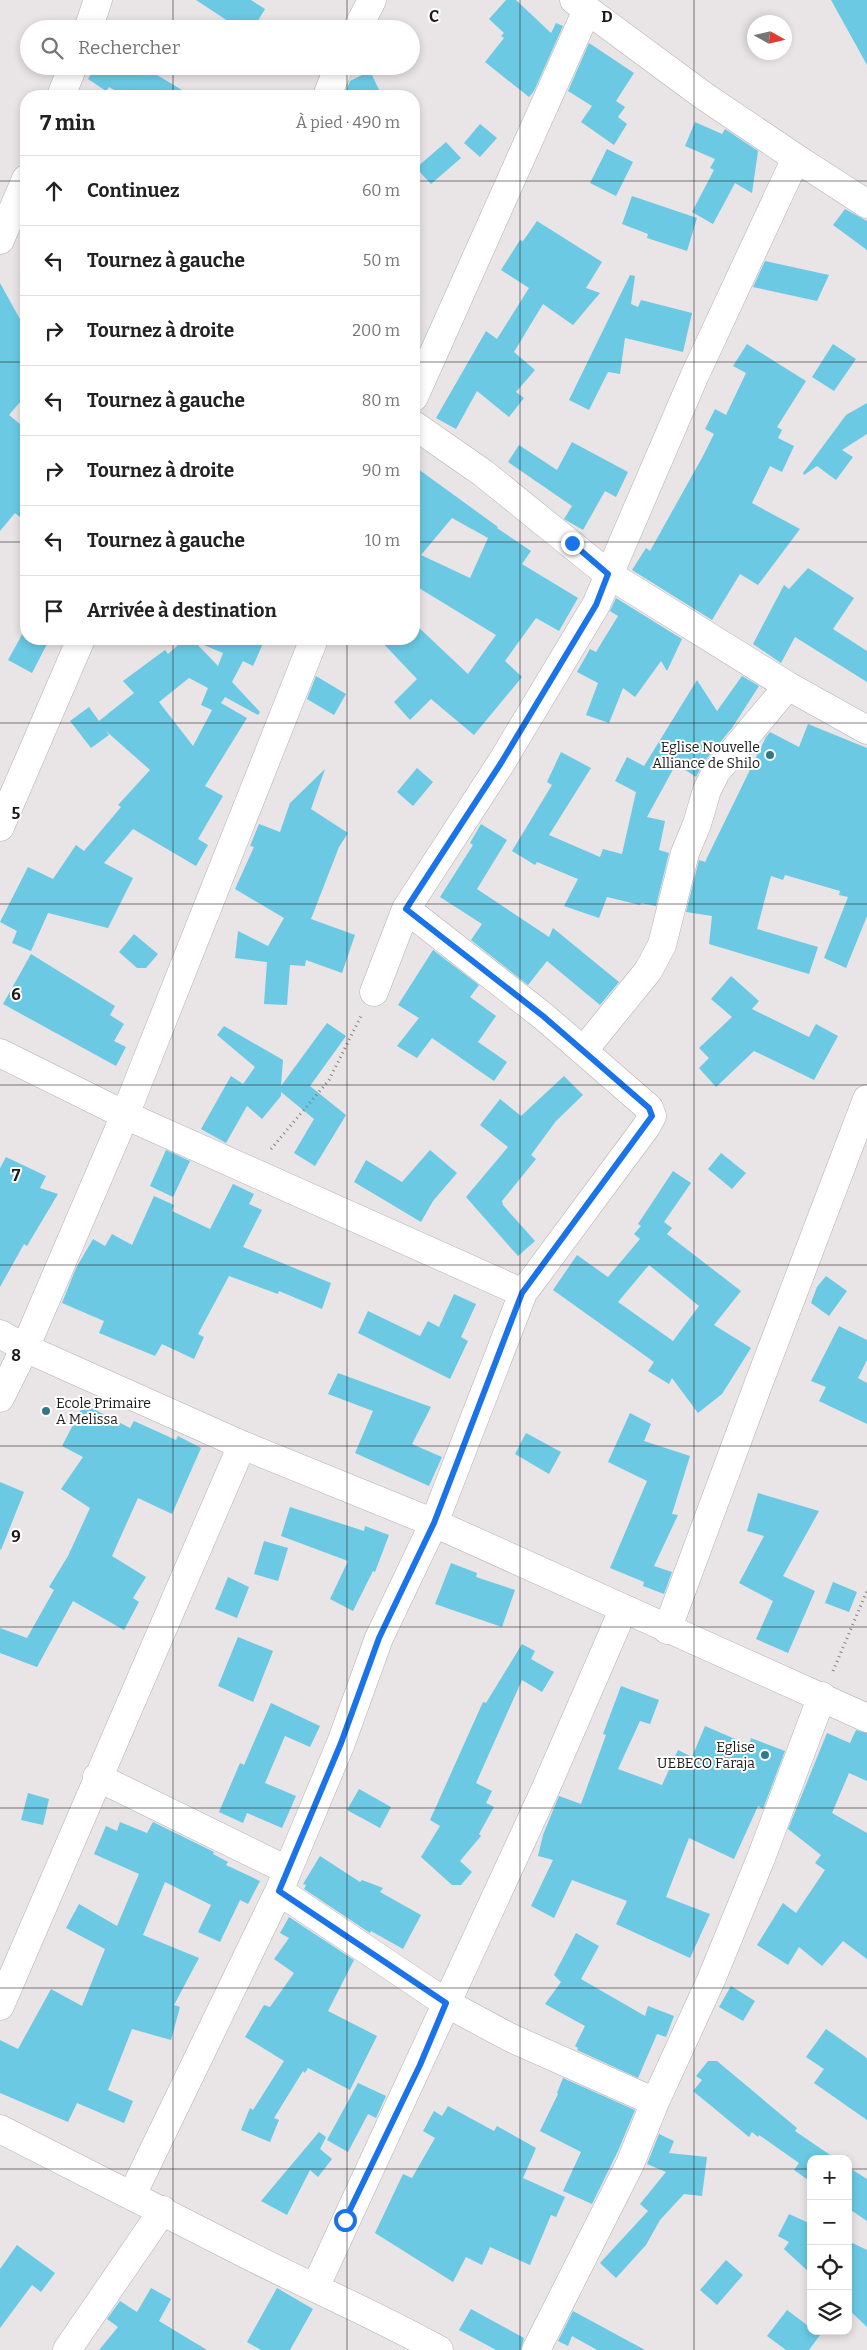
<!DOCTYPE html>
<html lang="fr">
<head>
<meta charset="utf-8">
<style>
	:root { --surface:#fff; --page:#f6f6f6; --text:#222; --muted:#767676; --line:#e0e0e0 }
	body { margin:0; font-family:Bitter,serif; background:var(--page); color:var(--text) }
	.controls { position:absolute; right:15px; bottom:15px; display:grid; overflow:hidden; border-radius:10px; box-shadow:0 2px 8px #0003 }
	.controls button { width:45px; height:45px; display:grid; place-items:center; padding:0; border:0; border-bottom:1px solid var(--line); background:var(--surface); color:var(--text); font:25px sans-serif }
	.compass { position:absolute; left:747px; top:15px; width:45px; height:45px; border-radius:50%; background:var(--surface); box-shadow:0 2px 8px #0003; rotate:98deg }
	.stop { position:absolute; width:15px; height:15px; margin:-11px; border:4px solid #1a73e8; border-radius:50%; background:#fff }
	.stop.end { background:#1a73e8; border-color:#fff; box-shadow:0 1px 5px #0008 }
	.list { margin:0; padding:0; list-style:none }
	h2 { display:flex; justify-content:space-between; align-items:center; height:65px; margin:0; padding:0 20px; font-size:21px }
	h2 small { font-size:16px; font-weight:400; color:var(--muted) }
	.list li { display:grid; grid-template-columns:32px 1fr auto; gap:15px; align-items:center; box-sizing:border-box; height:70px; padding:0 20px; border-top:1px solid var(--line) }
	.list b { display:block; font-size:19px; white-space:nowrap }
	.list em { font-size:16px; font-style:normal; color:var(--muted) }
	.icon { flex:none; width:28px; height:28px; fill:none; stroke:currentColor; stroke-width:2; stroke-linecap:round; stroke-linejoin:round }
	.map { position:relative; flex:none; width:867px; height:2350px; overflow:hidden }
	.search { position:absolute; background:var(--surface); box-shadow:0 2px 8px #0003; left:20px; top:20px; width:400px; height:55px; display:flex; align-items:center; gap:12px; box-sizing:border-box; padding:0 18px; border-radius:28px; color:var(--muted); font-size:19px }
	.panel { position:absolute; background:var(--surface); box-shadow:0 2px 8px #0003; left:20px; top:90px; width:400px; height:555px; border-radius:20px }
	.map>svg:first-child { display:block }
	.building { fill:#6bc9e4; fill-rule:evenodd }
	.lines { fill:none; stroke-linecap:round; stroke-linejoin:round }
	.minor-casing { stroke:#b5b0b2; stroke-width:29 }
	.path { stroke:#838081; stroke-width:3; stroke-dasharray:1 4; stroke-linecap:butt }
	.minor { stroke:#fff; stroke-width:28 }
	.route { stroke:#1a73e8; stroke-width:6 }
	.grid { fill:none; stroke:#1b191a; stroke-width:1; stroke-opacity:0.55 }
	.poi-dot { fill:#357789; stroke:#fff; stroke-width:2 }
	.labels { text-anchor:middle; stroke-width:4; stroke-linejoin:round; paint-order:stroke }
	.poi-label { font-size:14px; fill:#1b191a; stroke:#fff; text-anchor:end }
	.grid-label { font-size:16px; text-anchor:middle; font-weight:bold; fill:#1b191a; stroke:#fff; stroke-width:4; stroke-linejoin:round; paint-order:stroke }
</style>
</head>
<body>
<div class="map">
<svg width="867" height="2350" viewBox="0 0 867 2350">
	<rect width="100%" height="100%" fill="#e9e4e6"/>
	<path class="building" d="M196,0H251L265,9L253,29H240Z
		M506,0H516L551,33L556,23L563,26L534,91L529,97L485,62L504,38L501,36L504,33L489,19Z
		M831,0H867V65Z
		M589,43L634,73L616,101L625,107L618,117L627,124L614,145L581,122L592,106L568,91Z
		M96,66H142L192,96H125L109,87L106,91L88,79Z
		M370,71L382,96H344L350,81Z
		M695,122L722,134L725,129L758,151L752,193L735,183L713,224L692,212L714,170L710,168L715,159L685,146Z
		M480,124L497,138L480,157L464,143Z
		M446,142L461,158L431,184L416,168Z
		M607,149L633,162L616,196L590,183Z
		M632,196L697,218L687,251L647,238L648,234L622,224Z
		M845,209L867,221V250L833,225Z
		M537,221L602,262L586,288L600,293L573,325L543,304L514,352L535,370L516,392L524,398L509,417L477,391L456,429L436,418L486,331L497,339L529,288L501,270L520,240L523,241Z
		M765,261L829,275L817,301L753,287Z
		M630,275L635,276L631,304L638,307L641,300L692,313L683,352L625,338L620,374L608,372L589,410L569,400Z
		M0,283L26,330V395L9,415L26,429V522L15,513L0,531Z
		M747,344L806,381L777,427L782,430L778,438L794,446L782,472L770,466L752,503L800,529L758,585L740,574L712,620L632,570L646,548L650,551L703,456L714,434L705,429L715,409L726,415L746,373L733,366Z
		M833,344L856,359L834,391L812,377Z
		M867,403V434L842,450L853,457L836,480L817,466L804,475L803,473L846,415Z
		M572,442L628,472L616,497L605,491L583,530L564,519L572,506L508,462L519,445L557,470Z
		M414,466L498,527L497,528L531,551L522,564L578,598L559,631L536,618L505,661L522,677L474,735L431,699L410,720L394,702L417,679L379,639H414V623L468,674L496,635L414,585ZM452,518L488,538L470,578L421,555Z
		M808,568L854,598L833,629L867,651V682L795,637L781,663L753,644L784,585L789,589Z
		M616,598L682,639L667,671L661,661L635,697L623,688L609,723L586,715L598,683L577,672L590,649L596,652L618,616L610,611Z
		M24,631L26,633V639H38L47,644L32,673L8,660Z
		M185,639H265L253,666L243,661L232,682L260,712L258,715L225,697L221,703L247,718L205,786L223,796L198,839L208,845L196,866L133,829L104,863L133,878L108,928L48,913L31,951L12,943L17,931L0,922L28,867L53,879L76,845L84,851L121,807L118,805L150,770L106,731L109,735L91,748L70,721L89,707L99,721L134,693L123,681L165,650L168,654ZM194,641L223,653L218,666ZM189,678L208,688L201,705L212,710L193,746L159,702Z
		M316,676L346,694L334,715L307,699Z
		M742,676L759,686L732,728L704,762L696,777L676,764L647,817L665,821L659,850L669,853L656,906L641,903L640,905L607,897L599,918L564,906L578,879L537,862L535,865L512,851L552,785L547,782L561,752L591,768L549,835L600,857L603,849L622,854L636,792L615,781L627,757L644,766L697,680L717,711Z
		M808,724L867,748V916L846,968L824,958L848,897L839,895L840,891L785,875L783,880L771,876L757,929L818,947L809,974L709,944L712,916L686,912L699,860L705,862L766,737L770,732L799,747Z
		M417,768L433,782L413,806L397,792Z
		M325,769L311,809L348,833L339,847L311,919L355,935L342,973L306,960L305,966L290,965L287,1005L264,1004L267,962L235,958L238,931L268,946L284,918L235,889L254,847L250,846L259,824L280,832L290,803Z
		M481,824L507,840L477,889L549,937L553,928L619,982L600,1005L547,961L528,985L471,940L482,924L440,897L473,845L470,843Z
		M134,934L158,954L146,968H137L119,952Z
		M433,950L479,985L470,997L496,1016L478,1042L507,1062L494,1081L432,1038L417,1058L397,1046L419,1018L398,1005Z
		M31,954L115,1006L110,1015L124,1024L114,1041L126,1047L116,1066L3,1004Z
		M731,976L759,1001L752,1009L809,1037L816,1024L838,1036L814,1080L754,1051L716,1087L699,1068L709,1058L699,1048L732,1017L711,999Z
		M327,1023L346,1036L310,1086L346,1115L315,1166L294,1153L314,1119L281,1092V1096L262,1119L247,1106L226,1143L201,1129L231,1076L243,1084L255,1067L217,1035L224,1026L283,1060L281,1086Z
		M564,1076L583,1095L556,1121L531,1155L536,1159L502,1201L503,1205L535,1241L518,1256L466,1197L508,1147L480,1125L500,1099L521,1116Z
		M166,1150L190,1161L173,1197L150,1186Z
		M430,1150L457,1173L433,1201L421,1222L354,1182L366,1160L402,1182Z
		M721,1153L746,1173L732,1189L708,1169Z
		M6,1157L46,1176L40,1188L58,1194L27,1246L24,1244L0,1287V1168Z
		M673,1171L691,1183L664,1222L672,1228L667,1234L741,1291L714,1325L751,1348L722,1394L698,1413L672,1378L669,1384L648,1371L654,1362L553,1290L577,1255L608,1277L640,1239L634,1234L641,1226L638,1224ZM649,1265L699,1306L673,1341L618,1302Z
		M233,1184L254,1194L249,1204L262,1210L243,1247L331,1283L322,1309L279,1291L278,1294L229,1276L198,1334L204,1337L194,1359L162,1344L155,1356L99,1333L104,1321L62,1303L76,1268L93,1239L105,1246L112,1234L132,1245L154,1196L174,1205L172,1211L210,1229Z
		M826,1276L847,1291L829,1316L811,1303L817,1287Z
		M454,1294L476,1304L461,1337L468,1341L450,1379L358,1333L368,1311L420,1336L428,1321L439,1327Z
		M839,1326L867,1340V1360L858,1378L867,1383V1424L819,1401L826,1387L811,1381Z
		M338,1373L431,1407L412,1444L442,1457L429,1486L355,1453L373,1411L328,1394Z
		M84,1404L130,1428L134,1421L176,1440L178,1436L201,1448L172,1514L138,1498L112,1556L146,1577L133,1598L139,1602L124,1630L73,1601L37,1667L0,1653V1628L27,1638L54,1590L49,1587L68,1556L90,1508L61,1489L83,1457L62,1446Z
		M630,1413L651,1424L644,1441L690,1456L672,1514L678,1515L654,1566L672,1572L664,1594L643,1586L644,1582L610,1568L647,1481L608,1462Z
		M526,1433L561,1452L549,1474L515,1454Z
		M0,1482L24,1492L1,1550L0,1549Z
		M758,1493L819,1511L783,1576L815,1591L788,1653L756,1639L773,1601L739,1583L764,1536L747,1531Z
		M290,1507L364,1531L365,1526L389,1535L375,1572L373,1571L353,1611L330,1599L348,1561L281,1536Z
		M264,1541L288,1548L278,1581L254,1574Z
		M451,1563L477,1573L476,1577L515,1590L502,1627L435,1604Z
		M228,1577L249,1587L237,1618L215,1609Z
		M833,1582L857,1592L849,1612L825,1603Z
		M238,1637L273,1651L253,1702L218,1686Z
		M522,1644L535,1651L531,1659L554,1672L542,1692L522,1680L476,1783L492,1791L486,1803L494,1807L479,1834L481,1836L460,1861L472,1872L461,1885H452L421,1857L440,1826L430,1820L483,1702L486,1703Z
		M621,1686L659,1700L650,1724L640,1721L618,1769L662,1785L678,1750L692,1757L705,1726L749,1745L751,1738L785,1751L763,1809L758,1806L734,1859L689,1838L666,1897L710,1914L690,1958L616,1924L627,1901L572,1880L554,1918L531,1906L553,1860L538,1856L543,1835L556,1803L559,1796L581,1804L606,1735L603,1734Z
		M271,1703L320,1726L310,1747L285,1736L265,1783L296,1796L282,1828L247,1813L243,1823L219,1812L240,1763L244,1765Z
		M856,1730L867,1733V1781L849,1773L832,1813L867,1833V1959L843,1941L822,1966L799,1947L788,1965L757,1945L783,1903L796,1913L825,1870L815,1863L821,1855L788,1829L827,1733L850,1743Z
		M359,1789L391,1807L380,1828L347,1810Z
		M28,1793L49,1799L43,1825L21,1820Z
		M120,1822L147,1833L153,1822L214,1852L213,1854L228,1862L226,1865L260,1881L248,1904L240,1900L220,1942L198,1932L211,1905L165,1882L143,1935L199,1958L174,2005L180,2007L171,2040L132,2029L108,2090L133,2101L124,2123L77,2103L68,2122L0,2093V2040L18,2049L51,1989L82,2006L105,1949L66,1928L79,1904L117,1926L139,1874L94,1854L106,1826L117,1831Z
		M320,1856L360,1882L362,1880L383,1888L380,1892L421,1915L403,1949L371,1931L370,1933L304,1889L306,1885L303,1884Z
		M289,1917L354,1960L328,2011L377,2036L350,2090L308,2068L305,2073L303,2071L274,2118L279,2120L270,2142L241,2130L250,2108L253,2110L284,2061L245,2037L264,2005L270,2007L294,1973L274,1959L289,1938L280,1933Z
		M576,1933L599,1946L581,1979L645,2016L648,2006L674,2016L666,2037L657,2034L638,2078L577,2050L578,2048L575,2046L585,2026L545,2004L561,1982L554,1975Z
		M731,1986L755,2001L743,2021L719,2007Z
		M826,2029L867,2058V2120L814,2083L824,2069L806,2057Z
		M708,2061H717L797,2128L795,2131L836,2159H811V2182L794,2170L799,2163L759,2135L758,2137L752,2132L749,2137L693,2091L702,2080L696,2076Z
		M563,2078L635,2110L618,2151L592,2204L563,2191L581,2152L540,2131L558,2094L557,2093Z
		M358,2083L386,2096L376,2118L368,2114L348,2152L327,2140Z
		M448,2106L494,2131L497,2126L536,2148L523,2178L565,2197L556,2217L551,2215L530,2265L490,2247L482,2265L466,2257L453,2282L375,2233L403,2174L412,2178L435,2138L423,2131L434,2111L442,2116Z
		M319,2132L326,2137L320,2149L332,2159L318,2177L310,2170L287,2215L261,2201Z
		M659,2134L674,2141L669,2153L707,2157L702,2196L684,2194L660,2220L646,2245L616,2278L600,2263L648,2211L640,2204L666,2172L647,2164Z
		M848,2167L867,2179V2221L848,2208Z
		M789,2214L811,2224V2274L784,2249L789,2242L778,2236Z
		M848,2241L867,2250V2327L848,2309Z
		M17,2245L55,2273L41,2292L32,2285L0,2328V2269Z
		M726,2260L743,2275L717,2305L700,2290Z
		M151,2288L171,2299L159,2321L207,2350H99L118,2327L107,2319L120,2301L137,2312Z
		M277,2288L313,2309L290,2350H261L247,2342Z
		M471,2309L524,2338L521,2350H496L459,2330Z
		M787,2310L811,2328V2331H815L820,2335L809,2350H786L767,2336Z
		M573,2311L645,2350H597L572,2336L568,2346L558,2341Z"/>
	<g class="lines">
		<g class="minor-casing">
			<path id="minor" d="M574,0L704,96L796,158L867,204
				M88,29L98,0
				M357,29L372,0
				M61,96L73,66
				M327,96L339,66
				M0,240L26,179
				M414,397L587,10
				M414,425L483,473L608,574L788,686L867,730
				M0,827L81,639
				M406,909L543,1016L649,1108L652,1116L646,1127L523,1293
				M374,992L406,909L501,763L596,605L694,377L796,158
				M583,1051L648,971L662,945L685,853L697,824L707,790L716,772L788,686
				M0,1053L125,1115L523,1293L434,1523L379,1638L341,1743L279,1891L132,2195
				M0,1334L25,1348L242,1445L434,1523L867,1718
				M0,1398L25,1348L125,1115L314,639
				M667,1630L758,1385L867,1099
				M97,1777L287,1870
				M279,1891L446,2003L509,2037L655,2102
				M0,2006L242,1445
				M0,2129C79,2169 158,2209 236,2249C303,2284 373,2313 439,2350
				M315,2288L545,1790L623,1610
				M67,2350L163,2210
				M536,2350L630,2164L655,2102L711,1980L761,1858L822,1696"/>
		</g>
		<path class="path" d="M271,1149L329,1080L361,1016
			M833,1671L867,1591"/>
		<use href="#minor" class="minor"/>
	</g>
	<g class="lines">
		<path class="route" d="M345,2220L420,2065L446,2003L279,1891L341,1743L379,1638L434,1523L522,1293L652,1116L649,1108L543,1016L406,909L501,763L596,605L608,574L572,543"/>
	</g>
	<path class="grid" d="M173,0V29M347,0V29M520,0V2350M694,0V2350M173,66V96M347,66V96M0,181H26M414,181H867M0,362H26M414,362H867M0,542H26M414,542H867M173,639V2350M347,639V2350M0,723H867M0,904H867M0,1085H867M0,1265H867M0,1446H867M0,1627H867M0,1808H867M0,1988H867M0,2169H811M848,2169H867"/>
	<g class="poi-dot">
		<circle cx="770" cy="755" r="5"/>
		<circle cx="46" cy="1411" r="5"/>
		<circle cx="765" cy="1755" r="5"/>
	</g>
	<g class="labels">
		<g class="poi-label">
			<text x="760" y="752">Eglise Nouvelle<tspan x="760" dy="16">Alliance de Shilo</tspan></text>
			<text x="56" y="1408" text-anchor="start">Ecole Primaire<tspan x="56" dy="16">A Melissa</tspan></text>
			<text x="755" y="1752">Eglise<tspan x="755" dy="16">UEBECO Faraja</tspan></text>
		</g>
	</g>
	<g class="grid-label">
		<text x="434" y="22">C</text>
		<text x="607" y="22">D</text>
		<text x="16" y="819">5</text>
		<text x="16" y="1000">6</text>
		<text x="16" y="1181">7</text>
		<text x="16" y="1361">8</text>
		<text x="16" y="1542">9</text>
	</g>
</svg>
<div class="controls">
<button>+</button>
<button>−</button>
<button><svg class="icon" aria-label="locate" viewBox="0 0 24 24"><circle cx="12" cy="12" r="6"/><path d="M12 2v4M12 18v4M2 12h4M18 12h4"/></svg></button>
<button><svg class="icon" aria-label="layers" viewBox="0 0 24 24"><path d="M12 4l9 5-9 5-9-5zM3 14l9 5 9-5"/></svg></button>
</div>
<svg class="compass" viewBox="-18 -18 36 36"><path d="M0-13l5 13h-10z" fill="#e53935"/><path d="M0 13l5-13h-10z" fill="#767676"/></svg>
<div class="stop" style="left:345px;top:2220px"></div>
<div class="stop end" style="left:572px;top:543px"></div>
<div class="search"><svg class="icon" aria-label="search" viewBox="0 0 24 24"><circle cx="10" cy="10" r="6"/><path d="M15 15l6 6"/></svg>Rechercher</div>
<section class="panel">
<h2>7 min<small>À pied · 490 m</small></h2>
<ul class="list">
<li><svg class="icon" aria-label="ahead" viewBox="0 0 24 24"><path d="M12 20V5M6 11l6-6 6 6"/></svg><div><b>Continuez</b></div><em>60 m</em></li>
<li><svg class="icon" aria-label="left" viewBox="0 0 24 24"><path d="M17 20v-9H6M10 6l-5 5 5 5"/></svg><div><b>Tournez à gauche</b></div><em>50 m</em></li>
<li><svg class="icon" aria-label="right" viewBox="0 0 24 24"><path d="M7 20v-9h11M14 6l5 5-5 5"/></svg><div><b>Tournez à droite</b></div><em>200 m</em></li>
<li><svg class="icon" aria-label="left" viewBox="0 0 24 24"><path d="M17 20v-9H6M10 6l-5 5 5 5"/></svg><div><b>Tournez à gauche</b></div><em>80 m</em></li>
<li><svg class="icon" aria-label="right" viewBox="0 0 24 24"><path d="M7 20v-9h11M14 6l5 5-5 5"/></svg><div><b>Tournez à droite</b></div><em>90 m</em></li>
<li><svg class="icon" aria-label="left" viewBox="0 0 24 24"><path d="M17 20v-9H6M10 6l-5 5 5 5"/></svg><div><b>Tournez à gauche</b></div><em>10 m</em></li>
<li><svg class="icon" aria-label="arrive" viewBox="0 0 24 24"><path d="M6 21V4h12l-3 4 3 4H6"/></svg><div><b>Arrivée à destination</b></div></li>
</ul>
</section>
</div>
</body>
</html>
